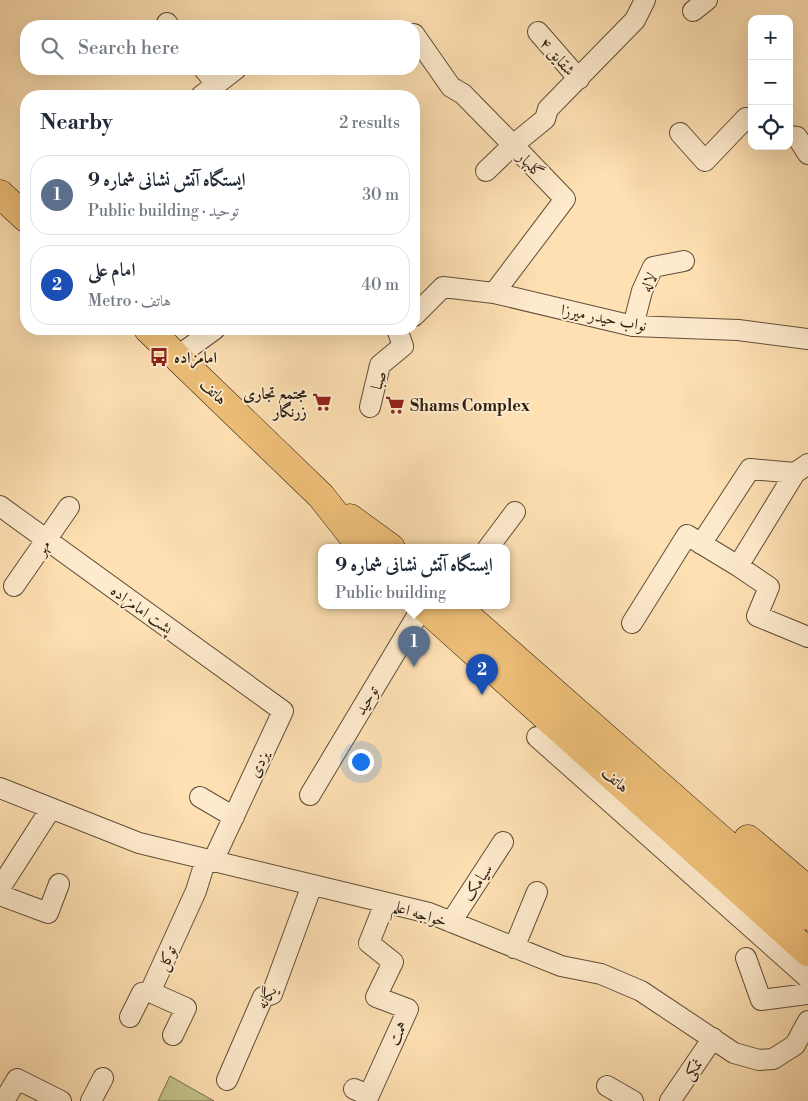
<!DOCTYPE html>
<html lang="en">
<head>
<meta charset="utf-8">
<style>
	:root { --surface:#fff; --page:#f2f2f3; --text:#1f2937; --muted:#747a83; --line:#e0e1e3; --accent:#8f2418 }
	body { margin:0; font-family:"Libre Bodoni",Amiri,serif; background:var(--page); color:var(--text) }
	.controls { position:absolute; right:15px; top:15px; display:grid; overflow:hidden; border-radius:10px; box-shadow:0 5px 20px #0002 }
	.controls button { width:45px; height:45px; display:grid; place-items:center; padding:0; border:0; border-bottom:1px solid var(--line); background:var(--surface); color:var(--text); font:25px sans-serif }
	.you { position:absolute; left:360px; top:761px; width:18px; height:18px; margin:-12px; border:4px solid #fff; border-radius:50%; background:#1a73e8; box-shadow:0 0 0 8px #1a73e833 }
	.badge { display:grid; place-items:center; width:32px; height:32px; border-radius:50%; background:var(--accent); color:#fff; font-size:16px; font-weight:700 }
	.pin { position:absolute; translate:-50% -41px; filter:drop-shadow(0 1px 2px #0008) }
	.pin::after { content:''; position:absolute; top:26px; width:18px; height:15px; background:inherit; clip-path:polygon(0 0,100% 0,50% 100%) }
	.popup { position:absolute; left:318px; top:544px; width:192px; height:65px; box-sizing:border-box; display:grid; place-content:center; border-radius:10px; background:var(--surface); filter:drop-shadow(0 1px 4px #0005); font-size:16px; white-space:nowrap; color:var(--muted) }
	.popup b { font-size:19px; color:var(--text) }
	.popup::after { content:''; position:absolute; left:50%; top:100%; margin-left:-10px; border:10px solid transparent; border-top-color:var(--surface) }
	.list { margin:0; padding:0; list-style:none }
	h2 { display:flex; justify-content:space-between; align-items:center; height:65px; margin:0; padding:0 20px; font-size:21px }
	h2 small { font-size:16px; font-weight:400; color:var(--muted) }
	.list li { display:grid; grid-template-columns:32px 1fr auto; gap:15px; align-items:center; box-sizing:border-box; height:80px; margin:0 10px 10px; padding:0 10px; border:1px solid var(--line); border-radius:20px }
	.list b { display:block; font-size:19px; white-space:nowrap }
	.list p { margin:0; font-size:16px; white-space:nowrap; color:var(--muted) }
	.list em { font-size:16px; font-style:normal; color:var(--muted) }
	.icon { flex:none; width:28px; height:28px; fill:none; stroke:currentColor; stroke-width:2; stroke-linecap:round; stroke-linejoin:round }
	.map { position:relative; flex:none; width:808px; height:1101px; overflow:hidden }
	.search { position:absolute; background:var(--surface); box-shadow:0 5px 20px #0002; left:20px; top:20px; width:400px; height:55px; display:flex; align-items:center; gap:12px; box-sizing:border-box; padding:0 18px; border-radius:20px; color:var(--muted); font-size:19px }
	.panel { position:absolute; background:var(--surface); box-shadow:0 5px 20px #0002; left:20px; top:90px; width:400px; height:245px; border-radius:20px }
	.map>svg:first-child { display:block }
	.green { fill:#c2c28a; stroke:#76704e }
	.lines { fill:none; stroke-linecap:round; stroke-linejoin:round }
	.minor-casing { stroke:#604e39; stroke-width:22 }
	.primary-casing { stroke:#2b1e11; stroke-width:29 }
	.minor { stroke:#feebcd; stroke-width:20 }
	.primary { stroke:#efc079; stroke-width:28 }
	.labels { text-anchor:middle; stroke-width:4; stroke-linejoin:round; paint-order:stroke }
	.street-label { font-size:16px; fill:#2b1e11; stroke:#feebcd }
	.poi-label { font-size:16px; font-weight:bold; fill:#2b1e11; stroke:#feebcd; text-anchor:start }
</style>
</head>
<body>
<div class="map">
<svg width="808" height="1101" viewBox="0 0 808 1101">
	<rect width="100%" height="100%" fill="#fee0b2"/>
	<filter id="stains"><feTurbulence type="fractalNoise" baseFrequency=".004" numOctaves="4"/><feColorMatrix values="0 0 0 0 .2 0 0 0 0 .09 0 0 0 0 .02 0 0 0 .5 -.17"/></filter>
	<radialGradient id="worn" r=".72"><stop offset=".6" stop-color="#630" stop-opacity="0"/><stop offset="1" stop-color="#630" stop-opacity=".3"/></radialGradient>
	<path class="green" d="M170,1076L214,1101H158Z"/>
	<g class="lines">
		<g class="minor-casing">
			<path id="minor" d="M693,11L707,0
				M167,23L169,26
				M538,32L579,79
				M414,34L451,87L463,94L513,145L486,171
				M204,69L216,84
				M201,96L236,69
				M680,133L705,161L746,118L752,122
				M789,136L797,137L808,154
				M494,293L565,199L513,145L545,119L548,109L635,20L645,0
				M414,316L443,287L494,293L633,326L738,330L808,339
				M633,326L642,291L653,267L684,261
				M178,356L215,329
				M370,407L380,365L403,346L398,332
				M0,506L283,711L213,861
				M701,544L750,469L795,473
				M488,548L515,512
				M738,566L769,587L757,616L808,637
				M14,586L69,507
				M632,623L687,535L738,566L795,473L808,464
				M537,737L808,978
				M0,788L139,843L429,913L561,966L601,974L641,991L734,1053L759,1060L773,1059L795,1045L808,1021
				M310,795L423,606
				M200,797L234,817
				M0,888L50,810
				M0,895L48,913L59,884
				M451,922L503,842
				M514,948L537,892
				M746,958L761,1000L808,994
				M130,1017L142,993L150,992
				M173,1035L186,1008L150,992L196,891L206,859
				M227,1080L263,997L272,994L312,885
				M607,1086L633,1101
				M354,1089L369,1095L408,1009L376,997L393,962L369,943L385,903
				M4,1101L17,1079L61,1101
				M91,1101L103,1078
				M670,1101L713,1038"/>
		</g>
		<g class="primary-casing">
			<path id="primary" d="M0,194L26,218
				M148,329L321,496L362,548
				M350,518L391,548
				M423,606L808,952
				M456,606L808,916
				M748,839L808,890"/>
		</g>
		<use href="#minor" class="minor"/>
		<use href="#primary" class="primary"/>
	</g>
	<defs>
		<g id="bus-bare" transform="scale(1.5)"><path d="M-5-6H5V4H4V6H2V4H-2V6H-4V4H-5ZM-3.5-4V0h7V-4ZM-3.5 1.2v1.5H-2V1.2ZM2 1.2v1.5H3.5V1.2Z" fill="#8f2418" stroke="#feebcd" stroke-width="2.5" paint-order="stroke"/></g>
		<g id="supermarket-bare" transform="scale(1.5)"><path d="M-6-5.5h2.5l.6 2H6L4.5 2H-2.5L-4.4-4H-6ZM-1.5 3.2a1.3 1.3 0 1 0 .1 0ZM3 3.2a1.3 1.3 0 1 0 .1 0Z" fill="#8f2418" stroke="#feebcd" stroke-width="2.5" paint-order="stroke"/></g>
	</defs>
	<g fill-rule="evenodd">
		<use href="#bus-bare" x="159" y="357"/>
		<use href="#supermarket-bare" x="322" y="402"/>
		<use href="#supermarket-bare" x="395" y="405"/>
	</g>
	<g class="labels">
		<g class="street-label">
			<text transform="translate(558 56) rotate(49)" y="6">شقایق ۴</text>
			<text transform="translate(531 164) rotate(46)" y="6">گلبهار</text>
			<text transform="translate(648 282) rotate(-63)" y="6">لاله</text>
			<text transform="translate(604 317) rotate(11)" y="6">نواب حیدر میرزا</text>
			<text transform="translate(378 380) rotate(-73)" y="6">صبا</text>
			<text transform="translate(214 391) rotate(44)" y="6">هاتف</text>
			<text transform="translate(42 547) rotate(-55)" y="6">مهر</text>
			<text transform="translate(142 609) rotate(36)" y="6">پشت امامزاده</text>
			<text transform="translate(366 700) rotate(-59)" y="6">توحید</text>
			<text transform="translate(258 764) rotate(-65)" y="6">یزدی</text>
			<text transform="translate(616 779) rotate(42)" y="6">هاتف</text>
			<text transform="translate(477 882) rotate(-57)" y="6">سیامک</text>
			<text transform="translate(420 913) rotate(17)" y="6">خواجه اعلم</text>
			<text transform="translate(166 958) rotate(-65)" y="6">توکل</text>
			<text transform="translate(266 997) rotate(-58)" y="6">یگانه</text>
			<text transform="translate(397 1033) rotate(-65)" y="6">همت</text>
			<text transform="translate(692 1069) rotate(-56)" y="6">نمکی</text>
		</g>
		<g class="poi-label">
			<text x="174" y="363">امامزاده</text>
			<text x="307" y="399" text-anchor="end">مجتمع تجاری<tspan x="307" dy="18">زرنگار</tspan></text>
			<text x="410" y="411">Shams Complex</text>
		</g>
	</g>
	<rect width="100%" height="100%" filter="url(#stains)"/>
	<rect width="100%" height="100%" fill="url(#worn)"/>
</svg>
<div class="controls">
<button>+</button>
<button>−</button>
<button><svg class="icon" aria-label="locate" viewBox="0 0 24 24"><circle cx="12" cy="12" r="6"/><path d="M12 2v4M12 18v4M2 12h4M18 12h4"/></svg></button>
</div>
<div class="you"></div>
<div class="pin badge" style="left:414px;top:667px;background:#5c6f8a">1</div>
<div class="popup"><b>ایستگاه آتش نشانی شماره 9</b>Public building</div>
<div class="pin badge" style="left:482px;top:695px;background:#1a4fb4">2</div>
<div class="search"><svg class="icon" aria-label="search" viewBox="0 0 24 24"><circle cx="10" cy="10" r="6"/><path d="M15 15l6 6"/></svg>Search here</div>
<section class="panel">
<h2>Nearby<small>2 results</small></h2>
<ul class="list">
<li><span class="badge" style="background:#5c6f8a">1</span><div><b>ایستگاه آتش نشانی شماره 9</b><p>Public building · توحید</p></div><em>30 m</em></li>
<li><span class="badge" style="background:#1a4fb4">2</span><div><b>امام علی</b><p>Metro · هاتف</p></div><em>40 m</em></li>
</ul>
</section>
</div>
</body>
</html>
